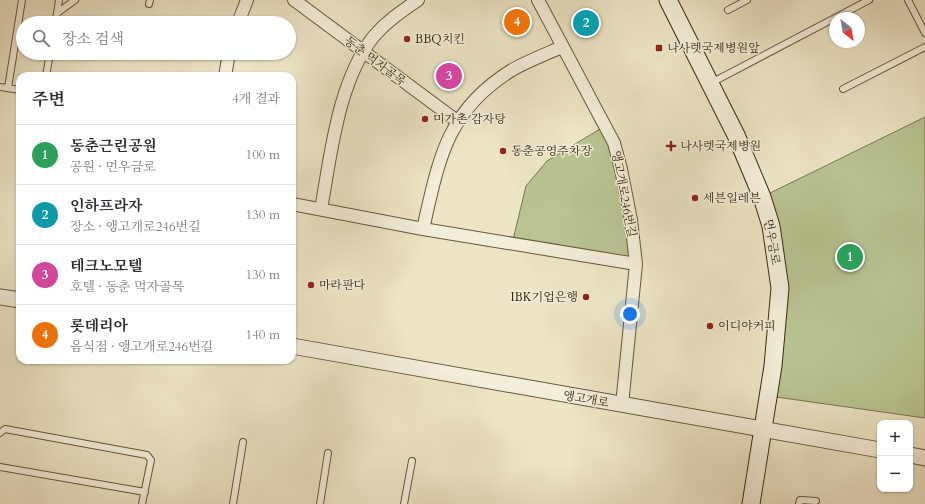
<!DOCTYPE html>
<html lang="ko">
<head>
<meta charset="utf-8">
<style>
	:root { --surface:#fff; --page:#f2f2f3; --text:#2b2b33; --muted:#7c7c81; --line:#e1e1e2; --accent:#0f766e }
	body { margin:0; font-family:Cardo,"Noto Serif KR",serif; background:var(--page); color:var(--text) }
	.controls { position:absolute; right:12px; bottom:12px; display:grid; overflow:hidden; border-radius:8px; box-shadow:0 1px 3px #0004 }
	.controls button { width:36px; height:36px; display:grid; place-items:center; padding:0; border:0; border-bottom:1px solid var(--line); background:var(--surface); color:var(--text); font:20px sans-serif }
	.compass { position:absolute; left:829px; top:12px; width:36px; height:36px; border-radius:50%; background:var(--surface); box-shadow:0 1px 3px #0004; rotate:149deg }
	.you { position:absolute; left:630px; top:314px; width:14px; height:14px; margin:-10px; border:3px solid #fff; border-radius:50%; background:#1a73e8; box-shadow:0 0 0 6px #1a73e833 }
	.badge { display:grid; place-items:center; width:26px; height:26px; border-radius:50%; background:var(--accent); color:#fff; font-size:13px; font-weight:700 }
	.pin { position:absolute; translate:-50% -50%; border:2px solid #fff; box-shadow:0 1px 4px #0006 }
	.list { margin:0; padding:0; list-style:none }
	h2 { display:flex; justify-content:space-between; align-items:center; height:52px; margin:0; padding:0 16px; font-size:17px }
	h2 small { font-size:13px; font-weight:400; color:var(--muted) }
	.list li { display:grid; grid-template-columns:26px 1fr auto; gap:12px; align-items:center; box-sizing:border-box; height:60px; padding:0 16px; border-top:1px solid var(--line) }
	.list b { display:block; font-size:15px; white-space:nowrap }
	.list p { margin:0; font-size:13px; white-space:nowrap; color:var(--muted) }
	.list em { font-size:13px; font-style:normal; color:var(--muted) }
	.icon { flex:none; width:22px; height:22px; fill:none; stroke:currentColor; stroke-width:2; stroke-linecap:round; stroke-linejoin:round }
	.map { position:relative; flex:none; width:925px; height:504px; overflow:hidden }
	.search { position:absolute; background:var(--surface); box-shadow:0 1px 3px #0004; left:16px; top:16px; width:280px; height:44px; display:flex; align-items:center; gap:10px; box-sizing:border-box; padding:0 14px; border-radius:22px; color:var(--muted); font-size:15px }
	.panel { position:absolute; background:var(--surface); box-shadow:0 1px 3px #0004; left:16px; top:72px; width:280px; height:292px; border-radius:12px }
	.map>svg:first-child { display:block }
	.green { fill:#bac493; stroke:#7a764e }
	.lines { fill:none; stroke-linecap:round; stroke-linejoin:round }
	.service-casing { stroke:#685638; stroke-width:8 }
	.minor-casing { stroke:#685638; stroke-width:14 }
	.tertiary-casing { stroke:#685638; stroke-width:17 }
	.secondary-casing { stroke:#3b2709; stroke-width:19 }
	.service { stroke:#f3eeda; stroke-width:6 }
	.minor { stroke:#f3eeda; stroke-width:12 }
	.tertiary { stroke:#f3eeda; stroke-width:15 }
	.secondary { stroke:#f3eeda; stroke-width:17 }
	.poi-dot { fill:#8f2418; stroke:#f3eeda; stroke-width:1.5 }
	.labels { text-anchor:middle; stroke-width:3; stroke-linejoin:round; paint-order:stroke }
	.poi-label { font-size:12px; fill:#3b2709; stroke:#f3eeda; text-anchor:start }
	.street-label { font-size:12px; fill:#3b2709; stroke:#f3eeda }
</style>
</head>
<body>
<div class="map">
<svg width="925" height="504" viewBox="0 0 925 504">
	<rect width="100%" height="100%" fill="#ede5c6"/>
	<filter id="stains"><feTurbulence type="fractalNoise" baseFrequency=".005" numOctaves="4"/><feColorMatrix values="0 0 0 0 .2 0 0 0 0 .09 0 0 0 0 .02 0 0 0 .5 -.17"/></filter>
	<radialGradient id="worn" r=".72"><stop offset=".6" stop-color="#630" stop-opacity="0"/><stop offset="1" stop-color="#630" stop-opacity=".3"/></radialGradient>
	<path class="green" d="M925,117V418L769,396L780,288L762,197Z
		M605,126L614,143L636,264L512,244L526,186L547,161Z"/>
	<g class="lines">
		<g class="service-casing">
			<path id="service" d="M908,0L925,33
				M149,4L150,0
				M728,10L747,0
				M57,13L59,0
				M55,23L57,13L75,0
				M46,76L50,53
				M711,83L869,0
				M0,87L20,90
				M8,88L22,0
				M843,89L925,47
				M0,433L5,429L147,455L151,460L142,504
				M0,467L145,492
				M233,504L243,442
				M320,504L328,453
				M404,504L412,461
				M799,504L800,500L816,501"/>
		</g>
		<g class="minor-casing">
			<path id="minor" d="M294,0L457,121
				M538,0L614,143L621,169L631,220L636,264L622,405
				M238,23L247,0
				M225,76L229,53
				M292,204L423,229L636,264
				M321,209C331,154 338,81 374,36C387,21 402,11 418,0
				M423,229C439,159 446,111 512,70C528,61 546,54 562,47"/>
		</g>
		<g class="tertiary-casing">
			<path id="tertiary" d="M0,297L20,300
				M292,346L880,450
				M910,455L925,458"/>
		</g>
		<g class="secondary-casing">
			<path id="secondary" d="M668,0L736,135L762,197L771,226L780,288L773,366L751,504"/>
		</g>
		<use href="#service" class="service"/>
		<use href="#minor" class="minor"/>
		<use href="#tertiary" class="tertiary"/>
		<use href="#secondary" class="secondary"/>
	</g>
	<g class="poi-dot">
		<circle cx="407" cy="39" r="4"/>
		<rect x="655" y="44" width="8" height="8" rx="2"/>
		<circle cx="425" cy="119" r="4"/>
		<path d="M669 140h4v4h4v4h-4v4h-4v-4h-4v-4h4z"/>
		<circle cx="503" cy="151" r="4"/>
		<circle cx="695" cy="198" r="4"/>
		<circle cx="311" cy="285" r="4"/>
		<circle cx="586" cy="297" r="4"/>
		<circle cx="710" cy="326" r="4"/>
	</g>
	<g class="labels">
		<g class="poi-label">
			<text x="415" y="43">BBQ치킨</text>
			<text x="667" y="52">나사렛국제병원앞</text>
			<text x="433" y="123">미가촌 감자탕</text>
			<text x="680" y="150">나사렛국제병원</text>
			<text x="511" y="155">동춘공영주차장</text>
			<text x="703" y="202">세븐일레븐</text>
			<text x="319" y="289">마라판다</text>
			<text x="578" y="301" text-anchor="end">IBK기업은행</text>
			<text x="718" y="330">이디야커피</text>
		</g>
		<g class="street-label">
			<text transform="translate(375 61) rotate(37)" y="4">동춘 먹자골목</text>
			<text transform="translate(624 194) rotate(79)" y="4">앵고개로246번길</text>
			<text transform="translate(772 242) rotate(80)" y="4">먼우금로</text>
			<text transform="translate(586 399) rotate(10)" y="4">앵고개로</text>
		</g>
	</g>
	<rect width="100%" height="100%" filter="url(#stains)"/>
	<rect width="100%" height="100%" fill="url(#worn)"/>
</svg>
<div class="controls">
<button>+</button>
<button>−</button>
</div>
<svg class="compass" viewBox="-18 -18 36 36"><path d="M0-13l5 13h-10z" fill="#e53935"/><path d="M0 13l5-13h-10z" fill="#7c7c81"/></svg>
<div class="you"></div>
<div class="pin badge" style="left:850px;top:257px;background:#2e9e5b">1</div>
<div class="pin badge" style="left:586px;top:23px;background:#0f9aa8">2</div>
<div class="pin badge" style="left:449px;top:76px;background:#d1479c">3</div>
<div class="pin badge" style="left:517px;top:22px;background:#e8710a">4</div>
<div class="search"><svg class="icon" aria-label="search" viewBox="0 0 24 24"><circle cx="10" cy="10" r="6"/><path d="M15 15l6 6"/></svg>장소 검색</div>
<section class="panel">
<h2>주변<small>4개 결과</small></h2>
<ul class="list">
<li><span class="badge" style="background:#2e9e5b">1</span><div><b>동춘근린공원</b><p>공원 · 먼우금로</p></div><em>100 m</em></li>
<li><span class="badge" style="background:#0f9aa8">2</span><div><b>인하프라자</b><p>장소 · 앵고개로246번길</p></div><em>130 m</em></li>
<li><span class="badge" style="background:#d1479c">3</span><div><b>테크노모텔</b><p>호텔 · 동춘 먹자골목</p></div><em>130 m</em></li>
<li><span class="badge" style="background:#e8710a">4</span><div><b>롯데리아</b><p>음식점 · 앵고개로246번길</p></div><em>140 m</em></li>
</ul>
</section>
</div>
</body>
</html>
